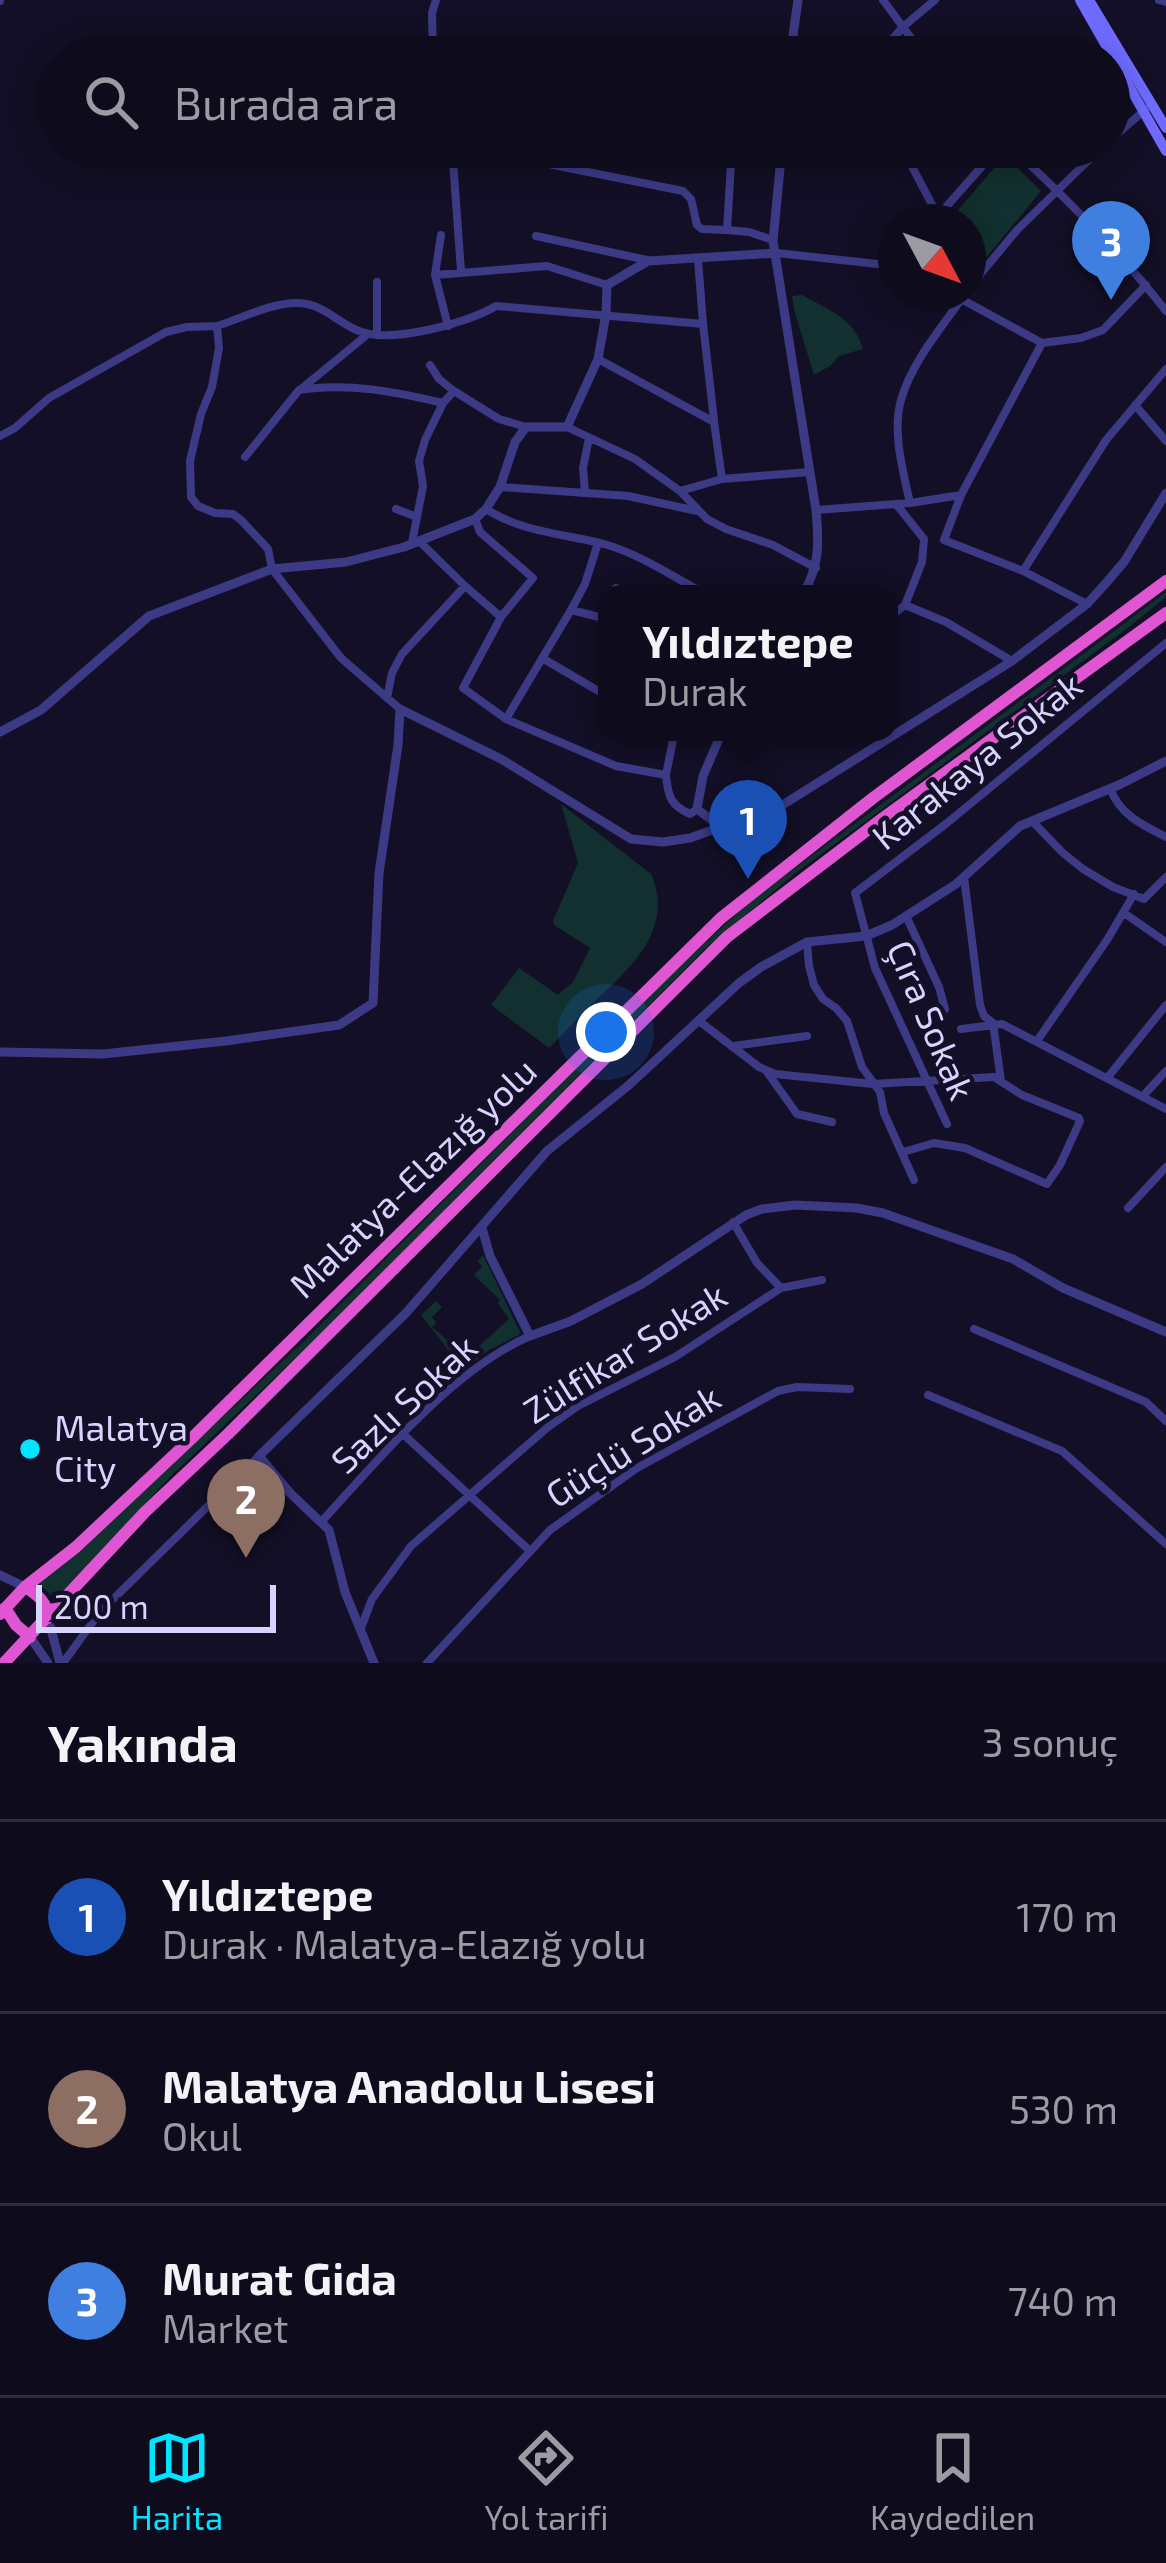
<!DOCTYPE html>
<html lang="tr">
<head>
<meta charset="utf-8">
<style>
	:root { --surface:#0e0b1c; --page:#1c1929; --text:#f1f3f6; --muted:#9b9ba3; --line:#2e2b3b; --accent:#00e5ff }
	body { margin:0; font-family:"Exo 2",sans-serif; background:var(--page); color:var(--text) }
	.compass { position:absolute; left:878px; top:204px; width:108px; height:108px; border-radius:50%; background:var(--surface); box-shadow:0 6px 30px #0003; rotate:131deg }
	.scale { position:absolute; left:36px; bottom:30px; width:240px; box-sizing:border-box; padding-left:12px; border:6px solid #d9d4ff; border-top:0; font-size:33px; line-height:42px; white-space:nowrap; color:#d9d4ff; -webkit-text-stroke:9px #130f26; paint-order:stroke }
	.you { position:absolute; left:606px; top:1032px; width:42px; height:42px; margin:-30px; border:9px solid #fff; border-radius:50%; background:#1a73e8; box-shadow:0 0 0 18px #1a73e833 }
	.badge { display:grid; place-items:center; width:78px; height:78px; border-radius:50%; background:var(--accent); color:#fff; font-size:39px; font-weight:700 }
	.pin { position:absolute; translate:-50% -99px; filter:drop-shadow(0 3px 6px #0008) }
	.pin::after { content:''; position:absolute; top:63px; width:42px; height:36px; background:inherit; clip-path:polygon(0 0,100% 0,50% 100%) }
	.popup { position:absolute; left:598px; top:585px; width:300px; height:156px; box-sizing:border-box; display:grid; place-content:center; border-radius:24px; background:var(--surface); filter:drop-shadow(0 3px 9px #0005); font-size:39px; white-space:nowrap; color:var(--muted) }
	.popup b { font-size:45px; color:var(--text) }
	.popup::after { content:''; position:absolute; left:50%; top:100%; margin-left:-24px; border:24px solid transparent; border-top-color:var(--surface) }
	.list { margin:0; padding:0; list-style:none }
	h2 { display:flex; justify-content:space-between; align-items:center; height:156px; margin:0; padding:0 48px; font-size:51px }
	h2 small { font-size:39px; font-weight:400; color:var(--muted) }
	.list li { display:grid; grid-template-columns:78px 1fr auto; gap:36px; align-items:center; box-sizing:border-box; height:192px; padding:0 48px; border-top:3px solid var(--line) }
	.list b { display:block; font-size:45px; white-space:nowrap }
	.list p { margin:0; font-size:39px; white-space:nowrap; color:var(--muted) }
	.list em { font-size:39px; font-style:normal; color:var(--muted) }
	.icon { flex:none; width:66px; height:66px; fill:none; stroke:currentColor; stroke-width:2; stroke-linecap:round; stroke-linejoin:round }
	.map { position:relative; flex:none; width:1166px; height:1663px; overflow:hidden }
	.search { position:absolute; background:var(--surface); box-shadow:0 6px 30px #0003; left:36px; right:36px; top:36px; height:132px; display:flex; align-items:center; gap:30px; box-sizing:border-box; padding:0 42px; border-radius:66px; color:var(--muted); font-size:45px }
	.sheet { height:732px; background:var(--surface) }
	nav { display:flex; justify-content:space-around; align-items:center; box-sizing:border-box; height:168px; border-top:3px solid var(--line); background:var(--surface); font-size:33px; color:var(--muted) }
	nav a { display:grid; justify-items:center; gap:6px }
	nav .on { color:var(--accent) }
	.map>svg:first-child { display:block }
	.green { fill:#12302f }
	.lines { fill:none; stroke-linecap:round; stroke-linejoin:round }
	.minor { stroke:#3d3a85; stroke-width:8 }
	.tertiary { stroke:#3d3a85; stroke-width:9 }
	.secondary { stroke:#6f6bff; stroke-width:10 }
	.trunk { stroke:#e055d1; stroke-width:12 }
	.poi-dot { fill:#00e5ff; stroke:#130f26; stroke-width:4.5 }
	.labels { text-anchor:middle; stroke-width:9; stroke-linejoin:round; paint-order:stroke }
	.street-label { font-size:36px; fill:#d9d4ff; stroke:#130f26 }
	.poi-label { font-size:36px; fill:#d9d4ff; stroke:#130f26; text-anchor:start }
</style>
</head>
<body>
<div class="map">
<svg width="1166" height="1663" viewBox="0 0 1166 1663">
	<rect width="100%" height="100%" fill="#130f26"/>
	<path class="green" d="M1005,155L1041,191L972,275H968V222H948Z
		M802,295C828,310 854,317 863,349L839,356L830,366L814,375L794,310L792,296Z
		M1166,592V597L1129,627L797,872L706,948L311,1343L170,1477L55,1599L39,1584L126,1508L306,1339L646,998L747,904Z
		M561,804L651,874C675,928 631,968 595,1001C579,1017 564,1033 549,1048L491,1005L519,968L558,995L573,982L590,948L554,925L553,921L578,863Z
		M483,1255L521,1334L489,1350L464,1370L421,1315L436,1301L442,1307L432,1317L436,1323L432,1327L467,1357L509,1319L498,1303L500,1300L474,1275L482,1267L478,1261Z"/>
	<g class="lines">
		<path class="minor" d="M883,0L925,57
			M1159,0L1166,2
			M0,1V0
			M433,57L432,13L436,0
			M569,57L577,47L627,57
			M876,57L904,26L935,0
			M1109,141L1146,109
			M452,147L461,271
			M495,147L503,155L683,191L691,199L697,225L702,229L727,230
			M732,147L727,230L749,232L773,240
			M892,147L895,153L908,159L938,216L935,222
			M1011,147C1066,198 1120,252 1166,311
			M782,152L908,159
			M938,216L999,147
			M441,235L435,275L448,326
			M536,236L647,260
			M777,253L896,266
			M435,275L547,266L607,285
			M968,289L1017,230L1102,147
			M952,294L1042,343L1081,338L1103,330L1146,285
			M965,294C943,326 912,361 901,400C892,432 903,471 910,503L961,495L944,540L1023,571L1087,604
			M703,324L714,420
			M377,335V282
			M598,359L714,422L722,479L809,472
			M430,365L439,379L454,391
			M301,389L368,334
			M1135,405L1166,441
			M567,427L635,459L680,491
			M0,436L15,428L49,398L166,332L187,327L217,326
			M245,457L299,390C348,382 396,392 443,403L454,391L499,419L526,427
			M722,479L680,491L707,519L726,529L773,545L816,568
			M500,487L628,496L697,511
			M585,492L583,468L589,438
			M961,495L1042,343
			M896,504L924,539L922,562L905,605
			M396,509L417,517
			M486,509C521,532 565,534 604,544C640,554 673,577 706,594
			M816,510L910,503
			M475,519L480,532L533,578L501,617L463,688L506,719L571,610
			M419,541L465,586L501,617
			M412,543L423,486L419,461L425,440L443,403
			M598,543L585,584L571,610L607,619
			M1023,571L1106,440L1166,369
			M616,588L624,594
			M889,618L905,605L946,622L1012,661
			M542,658L607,696
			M387,698L392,673L402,654L465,586
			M400,709L341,658L272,569L268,549L241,520L233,514L215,513L198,506L191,497L190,461L201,414L212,387L219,348L217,326C242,318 273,302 299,303C323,304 338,323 359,331C391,344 468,323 496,306L703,324L698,259
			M506,719L616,766L666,775C668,796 670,805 690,814L697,809
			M661,732L673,740L666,775
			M1110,788C1119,814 1142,825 1166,837
			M1032,821L1063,853L1083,869L1113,887L1144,899L1166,877
			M964,877L980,1005L984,1016L993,1023L1001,1081
			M1124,913L1166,942
			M906,916L939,987L945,1009
			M807,942L809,966L814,985L823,999L836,1008L847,1021L862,1067L880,1092L884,1113L914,1180
			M699,1021L759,1067L775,1074L873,1084L994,1077L1022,1095L1079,1118L1080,1121L1060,1165L1047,1184L965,1148L934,1143L903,1152
			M961,1029L1002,1024L1166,1109
			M1037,1041L1107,940L1134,894
			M733,1046L807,1036
			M767,1072L797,1114L832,1122
			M1108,1077L1166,1005
			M1143,1096L1166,1071
			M947,1124L875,968L855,893L947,823L1166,643
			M1128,1208L1166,1167
			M781,1288L822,1280
			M974,1329L1146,1402L1166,1421
			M928,1395L1062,1451L1166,1544
			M403,1434L530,1551
			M322,1521C380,1458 452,1370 530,1336
			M361,1628L372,1599L411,1546L548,1427L578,1406L675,1357L781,1288L757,1263L733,1222
			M63,1663L100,1612L259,1456
			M427,1663L550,1530L637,1468L778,1391L797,1387L850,1389"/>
		<path class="tertiary" d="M790,57L798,0
			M782,147L773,241L816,510C819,543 820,565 803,594
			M0,732L41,710L149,616L272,569L346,562L404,547L475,519L486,509L500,487L515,442L526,427H567L598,359L606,314L607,285L648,261L777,253
			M722,732L703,776L697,809L721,827L784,804L1012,661L1087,604L1106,583L1124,562L1166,493
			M0,1052L103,1054L226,1041L339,1025L373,1003L379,873L398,745L400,709L501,759L631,839L663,842L690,838L721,827
			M482,1228L490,1256L530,1336L571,1321L642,1284L746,1215L762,1209L795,1205L857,1208L883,1213L1013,1259L1063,1288L1166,1332
			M0,1575L25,1587
			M48,1618L60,1663
			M30,1637L48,1663
			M374,1663L345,1592L329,1530L290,1493L259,1456L406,1313L547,1151L629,1085L739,983L761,967L807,942L866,936L892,925L956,884L1020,826L1121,784L1166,761"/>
		<path class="secondary" d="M1080,0L1166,151
			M1089,0L1166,128"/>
		<path class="trunk" d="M25,1587C38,1595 47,1602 48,1618
			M5,1608L16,1625L30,1637
			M0,1614L25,1587L76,1547L191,1439L721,918L873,798L1166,581
			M4,1663L145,1512L228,1434L727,937L883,818L1166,613"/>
	</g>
	<circle class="poi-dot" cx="30" cy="1449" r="12"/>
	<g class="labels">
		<g class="street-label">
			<text transform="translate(977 761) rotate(-39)" y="13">Karakaya Sokak</text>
			<text transform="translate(931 1020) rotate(67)" y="13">Çıra Sokak</text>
			<text transform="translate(413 1178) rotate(-44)" y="13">Malatya-Elazığ yolu</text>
			<text transform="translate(625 1353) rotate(-32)" y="13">Zülfikar Sokak</text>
			<text transform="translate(404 1404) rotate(-43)" y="13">Sazlı Sokak</text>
			<text transform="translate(633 1446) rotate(-32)" y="13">Güçlü Sokak</text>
		</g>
		<g class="poi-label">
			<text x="54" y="1441">Malatya<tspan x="54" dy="41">City</tspan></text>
		</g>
	</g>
</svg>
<svg class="compass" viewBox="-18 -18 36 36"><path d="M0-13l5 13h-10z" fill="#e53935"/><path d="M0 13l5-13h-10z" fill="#9b9ba3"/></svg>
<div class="scale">200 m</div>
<div class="you"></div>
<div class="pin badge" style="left:748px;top:879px;background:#1a4fb4">1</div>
<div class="popup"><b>Yıldıztepe</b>Durak</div>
<div class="pin badge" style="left:246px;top:1558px;background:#8d6e63">2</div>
<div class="pin badge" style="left:1111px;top:300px;background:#3f7fe0">3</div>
<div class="search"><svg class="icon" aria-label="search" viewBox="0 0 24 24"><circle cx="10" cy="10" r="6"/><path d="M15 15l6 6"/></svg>Burada ara</div>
</div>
<section class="sheet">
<h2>Yakında<small>3 sonuç</small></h2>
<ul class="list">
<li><span class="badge" style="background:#1a4fb4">1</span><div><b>Yıldıztepe</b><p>Durak · Malatya-Elazığ yolu</p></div><em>170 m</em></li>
<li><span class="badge" style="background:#8d6e63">2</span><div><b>Malatya Anadolu Lisesi</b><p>Okul</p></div><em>530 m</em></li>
<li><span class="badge" style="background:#3f7fe0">3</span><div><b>Murat Gida</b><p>Market</p></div><em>740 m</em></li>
</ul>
</section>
<nav>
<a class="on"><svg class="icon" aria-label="map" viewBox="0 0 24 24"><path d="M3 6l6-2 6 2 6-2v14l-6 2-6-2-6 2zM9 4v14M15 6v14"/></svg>Harita</a>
<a><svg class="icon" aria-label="directions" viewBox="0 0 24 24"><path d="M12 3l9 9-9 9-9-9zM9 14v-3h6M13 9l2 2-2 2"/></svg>Yol tarifi</a>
<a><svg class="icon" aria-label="saved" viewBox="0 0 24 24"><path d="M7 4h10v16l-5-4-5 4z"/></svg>Kaydedilen</a>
</nav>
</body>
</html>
